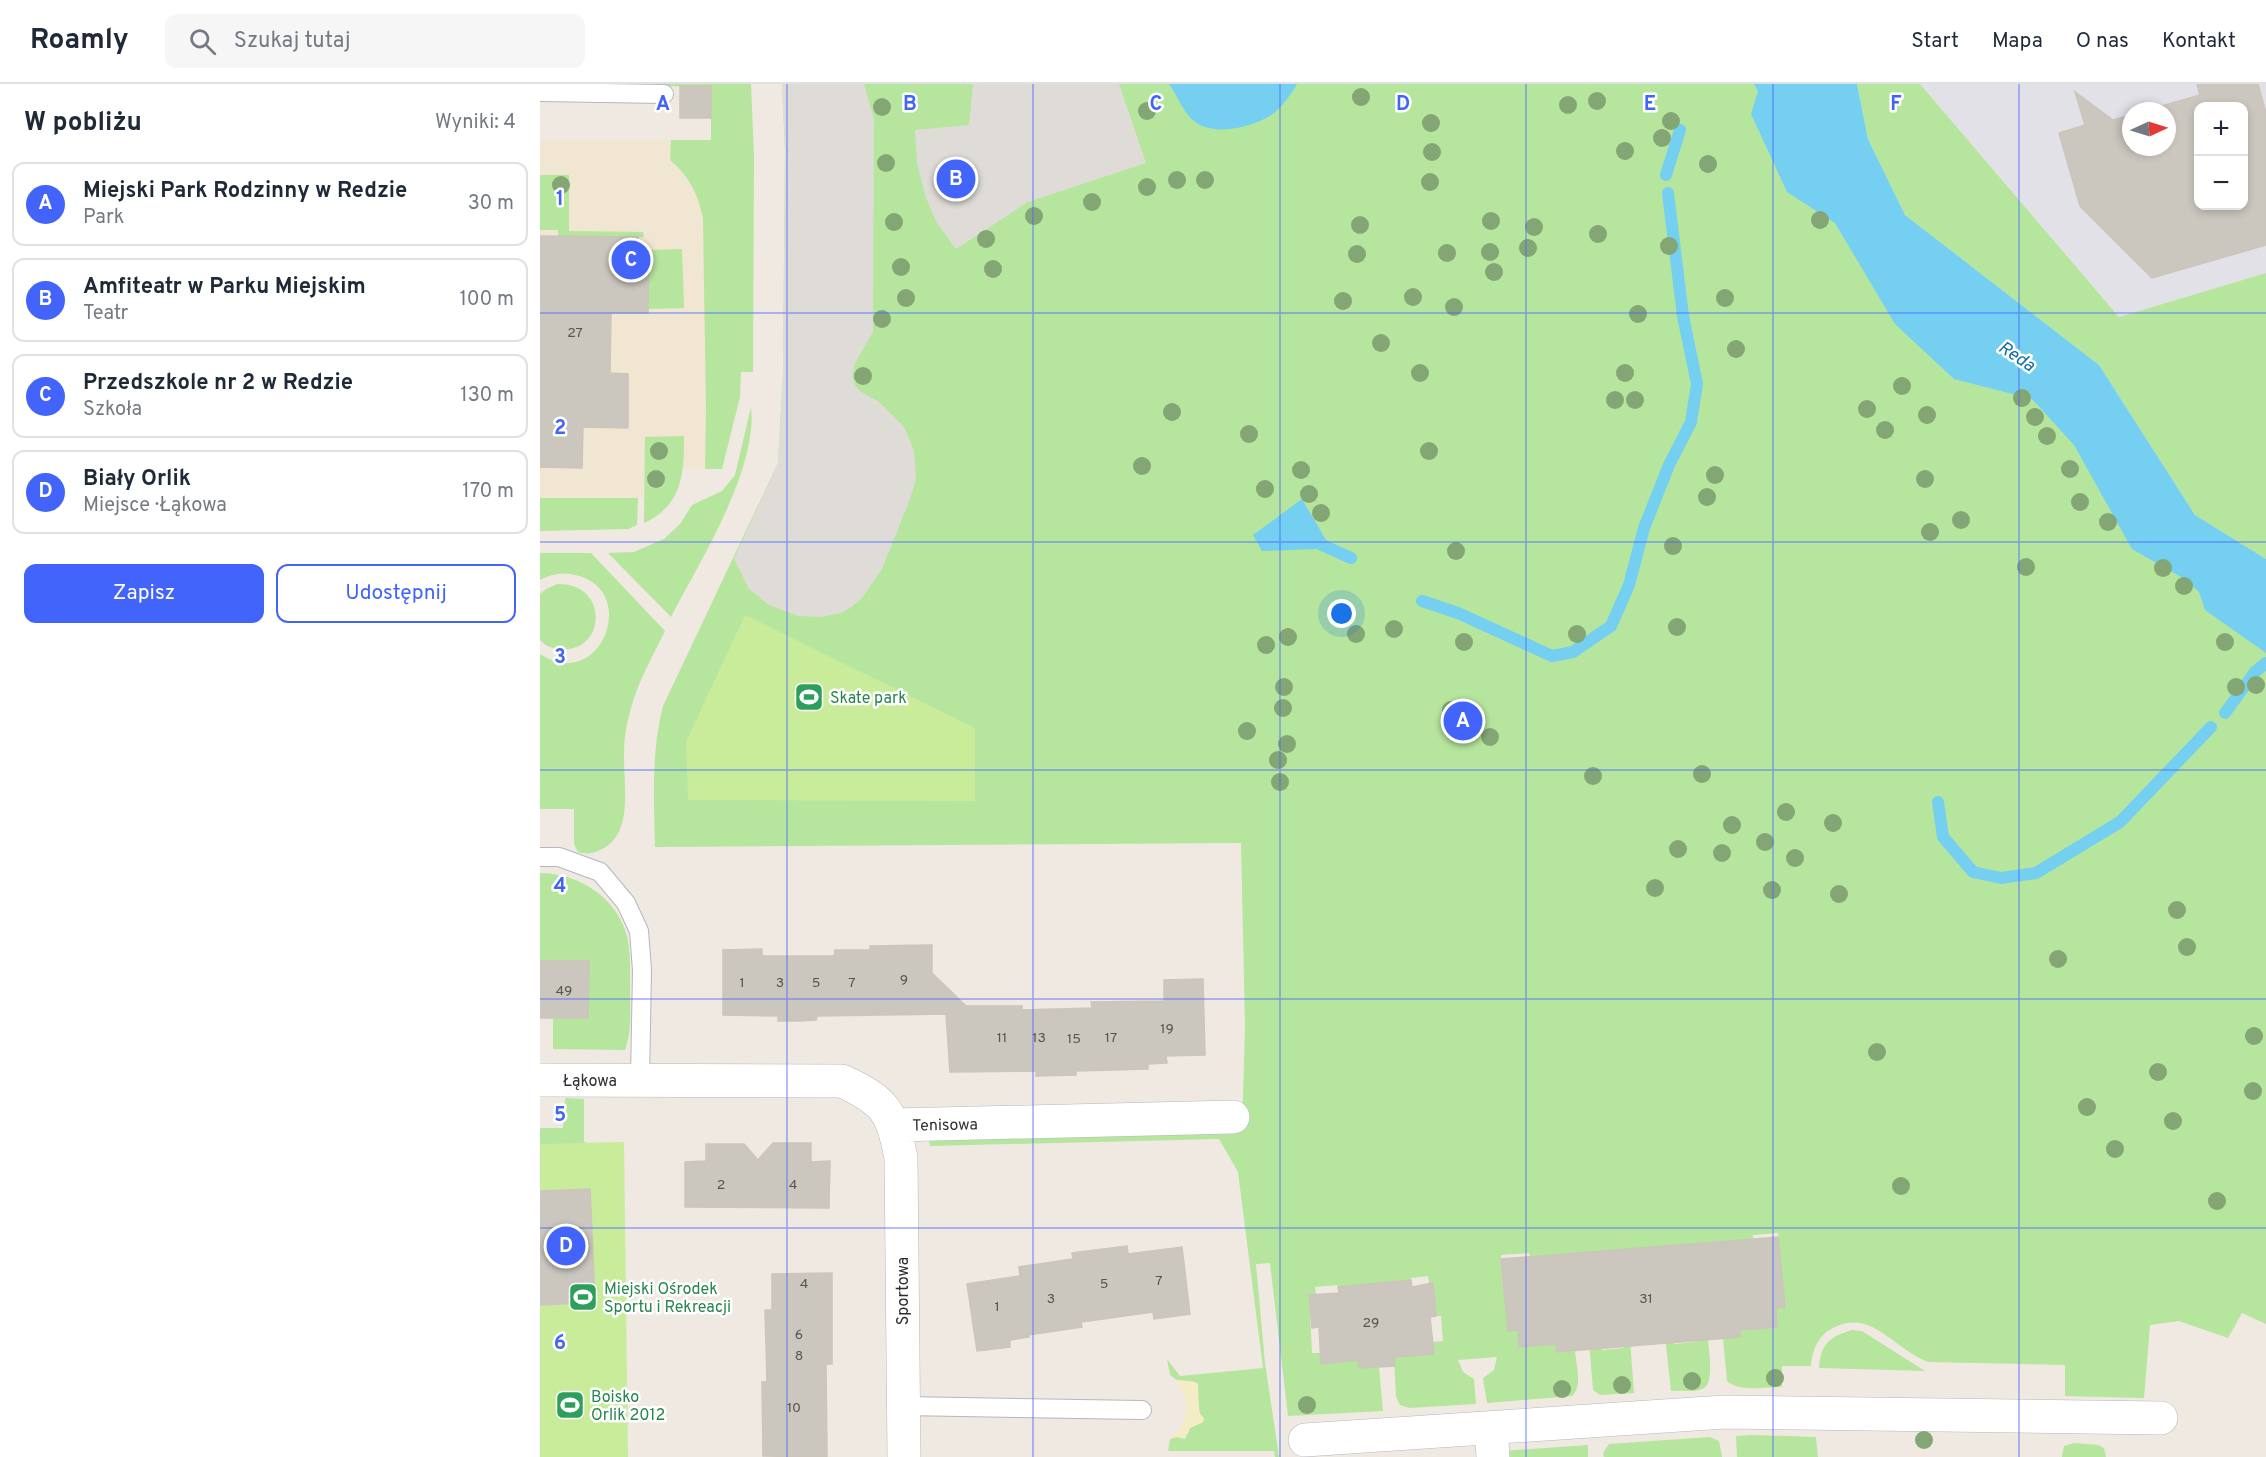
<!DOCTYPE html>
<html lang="pl">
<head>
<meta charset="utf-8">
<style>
	:root { --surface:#fff; --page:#f6f6f7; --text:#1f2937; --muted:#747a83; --line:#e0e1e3; --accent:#4264fb }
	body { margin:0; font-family:Overpass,sans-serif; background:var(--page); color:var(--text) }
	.controls { position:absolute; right:18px; top:18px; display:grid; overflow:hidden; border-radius:12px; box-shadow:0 3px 9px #0003 }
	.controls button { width:54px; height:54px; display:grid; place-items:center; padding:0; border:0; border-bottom:2px solid var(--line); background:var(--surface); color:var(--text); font:30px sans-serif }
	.compass { position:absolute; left:1582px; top:18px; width:54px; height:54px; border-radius:50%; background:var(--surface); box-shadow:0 3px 9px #0003; rotate:86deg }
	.you { position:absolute; left:802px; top:530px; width:21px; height:21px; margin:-15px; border:4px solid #fff; border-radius:50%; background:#1a73e8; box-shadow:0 0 0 9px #1a73e833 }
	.badge { display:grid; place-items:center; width:39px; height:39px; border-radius:50%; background:var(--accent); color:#fff; font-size:20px; font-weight:700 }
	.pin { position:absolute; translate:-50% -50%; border:3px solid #fff; box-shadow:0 2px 6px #0006 }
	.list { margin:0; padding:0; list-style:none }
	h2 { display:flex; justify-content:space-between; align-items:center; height:78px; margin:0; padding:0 24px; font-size:26px }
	h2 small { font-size:20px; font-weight:400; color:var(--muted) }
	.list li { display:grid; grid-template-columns:39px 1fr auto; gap:18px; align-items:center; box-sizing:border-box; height:84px; margin:0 12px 12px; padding:0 12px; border:2px solid var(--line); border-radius:12px }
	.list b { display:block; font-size:22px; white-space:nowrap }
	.list p { margin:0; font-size:20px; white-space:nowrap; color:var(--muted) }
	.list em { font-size:20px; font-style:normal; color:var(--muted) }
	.actions { display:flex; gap:12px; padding:18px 24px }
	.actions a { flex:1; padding:14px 0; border:2px solid var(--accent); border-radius:12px; text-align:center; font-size:21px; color:var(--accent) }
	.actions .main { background:var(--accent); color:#fff }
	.icon { flex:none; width:33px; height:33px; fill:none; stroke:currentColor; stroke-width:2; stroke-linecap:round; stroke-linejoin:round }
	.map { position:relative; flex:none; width:1726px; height:1373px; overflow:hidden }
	header { display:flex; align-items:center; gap:36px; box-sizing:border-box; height:84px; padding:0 30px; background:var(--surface); border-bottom:2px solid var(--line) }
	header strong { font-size:28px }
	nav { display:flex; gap:33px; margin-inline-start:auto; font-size:21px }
	.search { width:420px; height:54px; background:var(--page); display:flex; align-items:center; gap:15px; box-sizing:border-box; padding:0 21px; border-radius:12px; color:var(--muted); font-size:22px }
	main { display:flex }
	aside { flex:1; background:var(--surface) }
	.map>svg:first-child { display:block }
	.industrial { fill:#e3e1e8; fill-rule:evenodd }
	.education { fill:#f0e6d1 }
	.green { fill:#b6e59e }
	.sand { fill:#f3ecc5 }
	.pitch { fill:#c9ec9a }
	.plaza { fill:#dfdcd8 }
	.water { fill:#75cff0 }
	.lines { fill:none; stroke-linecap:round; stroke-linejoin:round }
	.stream { stroke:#75cff0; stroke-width:12 }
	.building { fill:#cbc7bf; stroke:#cbc5ba; stroke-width:1.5; fill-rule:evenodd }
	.lane-casing { stroke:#b4b7c1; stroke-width:20 }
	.street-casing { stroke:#b4b7c1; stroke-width:34 }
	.lane { stroke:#fff; stroke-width:18 }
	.street { stroke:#fff; stroke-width:33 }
	.tree { fill:#84a574 }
	.grid { fill:none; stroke:#4264fb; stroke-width:1.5; stroke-opacity:0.55 }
	.labels { text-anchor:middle; stroke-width:5; stroke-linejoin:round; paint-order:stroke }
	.number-label { font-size:14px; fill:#555452 }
	.leisure-label { font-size:16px; fill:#27864d; stroke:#fff; text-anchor:start }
	.street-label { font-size:16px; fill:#2e2e2e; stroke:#fff }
	.water-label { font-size:18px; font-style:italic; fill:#0d6fa3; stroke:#fff }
	.grid-label { font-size:20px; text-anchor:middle; font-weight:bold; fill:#4264fb; stroke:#fff; stroke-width:5; stroke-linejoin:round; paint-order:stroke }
</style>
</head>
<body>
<header>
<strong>Roamly</strong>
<div class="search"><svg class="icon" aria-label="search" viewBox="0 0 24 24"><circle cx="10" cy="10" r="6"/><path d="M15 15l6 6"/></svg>Szukaj tutaj</div>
<nav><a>Start</a><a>Mapa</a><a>O nas</a><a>Kontakt</a></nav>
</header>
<main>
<aside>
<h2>W pobliżu<small>Wyniki: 4</small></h2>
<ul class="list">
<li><span class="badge">A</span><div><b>Miejski Park Rodzinny w Redzie</b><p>Park</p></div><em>30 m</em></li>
<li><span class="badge">B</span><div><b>Amfiteatr w Parku Miejskim</b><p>Teatr</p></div><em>100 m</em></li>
<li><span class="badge">C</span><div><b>Przedszkole nr 2 w Redzie</b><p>Szkoła</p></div><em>130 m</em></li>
<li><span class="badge">D</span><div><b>Biały Orlik</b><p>Miejsce · Łąkowa</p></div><em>170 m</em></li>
</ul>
<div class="actions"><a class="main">Zapisz</a><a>Udostępnij</a></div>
</aside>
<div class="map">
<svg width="1726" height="1373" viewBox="0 0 1726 1373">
	<rect width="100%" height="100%" fill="#efe9e1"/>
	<path class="industrial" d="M1380,0H1726V189L1579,233ZM1658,22H1704V122H1658ZM1591,27H1627V63H1591Z"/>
	<path class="education" d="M0,56H171L182,385H136L122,414H0Z"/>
	<path class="green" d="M123,0H211L214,71L213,288H201L200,313L182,385H165L166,326L163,134C158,110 149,92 130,76L131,56H171V3L124,2Z
		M242,0H1234L1490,300L1726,545V1240L1702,1229L1688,1254L1639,1237L1610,1241L1604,1314L1525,1312V1281L1388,1278C1353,1265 1332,1224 1293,1244C1278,1251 1272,1267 1271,1282H1242V1303C1226,1303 1198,1308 1187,1297L1183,1254L1200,1253V1246L1237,1243L1236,1224L1245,1223L1238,1149L1213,1151V1155L990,1173L989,1169L961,1171L963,1205H968V1247L978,1246L980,1263L1016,1260L1017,1268L1035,1267C1036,1280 1043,1302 1032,1312L947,1319L943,1294L954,1286L957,1273L918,1276L923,1288L934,1295L936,1320L869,1324L860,1321L856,1313L854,1273L894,1270L893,1258L903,1257L901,1232H896L893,1199L889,1200L888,1192L871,1194V1196L798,1203L797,1201L775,1203L776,1211H769L772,1269H780L781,1280L818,1276L819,1284L839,1283L843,1327L748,1332L730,1179L716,1180L725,1279L739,1373H735L734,1367H628L630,1355L648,1350L650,1344L663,1338C657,1325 659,1312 655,1298L637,1296L630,1291L627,1275L640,1292L723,1284L698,1088L679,1055L390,1062L389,1057L702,1047L705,943L701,759L115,763C114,715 111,669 123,622L238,379L243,290L245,66Z
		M1317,0H1380L1579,233L1726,189V475L1655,431L1559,281L1365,131L1328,55Z
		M0,91H29V147L103,148L104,153H69L18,172V146H0Z
		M142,165L144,224L108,225L109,166Z
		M211,323C218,386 160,477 131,533L68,469L94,468L124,455L140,440L152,421L182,407L195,391Z
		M144,352C144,389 143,421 104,439L105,353Z
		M0,414H98L97,441L88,445L0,447Z
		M0,469H51L125,547C112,574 97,599 90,628C86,641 84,656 84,669C83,698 94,747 64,764C55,769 48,771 38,768L34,760V725H0V570C61,610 101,505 35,491C23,488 11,490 0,496Z
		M17,500C70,498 66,569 21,565C12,565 6,562 0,556V510L6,505Z
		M0,789C39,789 77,814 87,852C91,870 90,889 90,907C90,928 92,947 85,966L13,965V934L48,877H0Z
		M25,1014L44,1015V1058L48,1059L0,1073V1044H23Z
		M1312,1246L1322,1247L1385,1287L1279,1284C1281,1260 1289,1253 1312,1246Z
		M1167,1248C1168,1260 1175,1297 1164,1304C1156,1309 1140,1306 1131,1307L1125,1252L1133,1251L1134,1260L1155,1258V1249Z
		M1090,1255L1094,1309L1060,1311L1053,1306L1049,1258H1061L1062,1266L1084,1264L1083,1256Z
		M1212,1351L1276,1353L1278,1373H1197L1196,1352Z
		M1170,1353L1179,1357L1182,1373H1064L1063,1369L1069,1360Z
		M1534,1359L1558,1361L1564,1364L1566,1373H1522L1524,1362Z
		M1048,1361V1373H962V1367Z"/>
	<path class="sand" d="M637,1296L655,1298L658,1300L659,1329L664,1334L663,1338L650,1344L645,1355L637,1353L630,1355C650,1339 650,1317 637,1296Z"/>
	<path class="pitch" d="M205,531L435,644V717L148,716L146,658Z
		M84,1058L88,1373H0V1060Z"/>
	<path class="plaza" d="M242,0H324L334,35L333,248L315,279L312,292L315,301L321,308L338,317L364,343L373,364L375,377L376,395L370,415L342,485L322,514L310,524L301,529L281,533L258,532L229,521L209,505L194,475L238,379L243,290L245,66Z
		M433,0H579L606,79L488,118L416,165L397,139L386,114L377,79L375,46L429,41Z"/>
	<path class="water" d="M629,0H757C751,11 738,29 726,34C707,44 674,52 655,38C643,29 638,12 629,0Z
		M1214,0H1317L1328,55L1365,131L1559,281L1655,431L1726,475V569L1665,526L1659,508L1646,496L1592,465L1534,361L1492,315L1414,295L1355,240L1295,139L1247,108L1211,30L1218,7Z
		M762,415L786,456L779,465L722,467L713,451Z"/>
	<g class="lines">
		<path class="stream" d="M1126,91L1140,46
			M782,461L811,474
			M882,517L918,529L1012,572L1033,568L1071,542L1089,501L1104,444L1129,381L1151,338L1157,300L1143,232L1128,109
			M1685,629L1715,588L1726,579
			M1398,718L1403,753L1433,788L1461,794L1496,789L1580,738L1671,643"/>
	</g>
	<path class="building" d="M1657,0H1718L1726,29V161L1612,194L1540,122L1519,49L1545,41L1535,8L1573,36L1591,31V63H1627V27H1604L1660,11ZM1659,22H1704V122H1659Z
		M140,2H171V34H140Z
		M0,152L98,153V165L109,166L108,229H71L70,289L88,290V344L43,343L42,384L0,383Z
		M392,861V889L426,922H482V926L552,924L551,918L624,917V896L663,895L665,971L626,972L627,979L608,980V985L536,987V991L496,992V987L410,988L406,930L277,932L276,936L258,937H238V932L183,931V866L222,865V872H294L295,866H330V862Z
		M0,877H49L48,934H0Z
		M233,1059H271V1078L290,1077L289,1124L145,1123V1078L166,1077V1060H204L218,1076Z
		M50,1105L55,1218L0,1221V1107Z
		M1238,1153L1245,1223L1236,1224L1237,1243L1200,1246V1253L1017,1268L1016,1260L979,1263L978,1246L968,1247L961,1175Z
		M587,1162L588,1170L642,1163L650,1230L614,1235L613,1228L541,1238L542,1243L488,1251L489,1253L470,1256V1263L437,1267L427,1200L480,1192L479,1183L533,1175L532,1169Z
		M292,1189V1280H286L287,1373L223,1372L222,1298H227L225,1226H232V1190Z
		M871,1196L872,1203L893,1199L896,1232L890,1233L894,1270L854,1273L855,1282L819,1284L818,1276L781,1280L779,1243L772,1244L769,1211L799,1209L798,1203Z"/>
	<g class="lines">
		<g class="lane-casing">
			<path id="lane" d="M0,8L124,10
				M0,773H19L60,788L86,819L99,847L102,886L100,996
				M363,1322L602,1326"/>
		</g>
		<g class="street-casing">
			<path id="street" d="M0,996L302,997C346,1017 352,1028 361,1074L364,1373
				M355,1041L693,1033
				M951,1344L953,1373
				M765,1356L1184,1328L1621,1334"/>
		</g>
		<use href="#lane" class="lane"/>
		<use href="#street" class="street"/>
	</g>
	<g class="tree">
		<circle cx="821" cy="13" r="9"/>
		<circle cx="1057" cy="17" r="9"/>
		<circle cx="1028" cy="21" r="9"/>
		<circle cx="342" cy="23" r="9"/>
		<circle cx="607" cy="27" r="9"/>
		<circle cx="1131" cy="37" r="9"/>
		<circle cx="891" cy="39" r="9"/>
		<circle cx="1122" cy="54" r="9"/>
		<circle cx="1085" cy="67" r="9"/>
		<circle cx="892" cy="68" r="9"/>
		<circle cx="346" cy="79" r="9"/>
		<circle cx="1168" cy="80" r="9"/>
		<circle cx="637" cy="96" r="9"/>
		<circle cx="665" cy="96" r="9"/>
		<circle cx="890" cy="98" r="9"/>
		<circle cx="21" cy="101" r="9"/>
		<circle cx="607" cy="103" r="9"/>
		<circle cx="552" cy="118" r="9"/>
		<circle cx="494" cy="132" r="9"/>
		<circle cx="1280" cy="136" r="9"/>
		<circle cx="951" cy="137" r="9"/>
		<circle cx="354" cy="138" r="9"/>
		<circle cx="820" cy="141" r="9"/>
		<circle cx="994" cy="143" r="9"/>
		<circle cx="1058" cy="150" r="9"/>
		<circle cx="446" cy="155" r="9"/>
		<circle cx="1129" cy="162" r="9"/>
		<circle cx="988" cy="164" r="9"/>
		<circle cx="950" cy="168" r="9"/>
		<circle cx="907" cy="169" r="9"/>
		<circle cx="817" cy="170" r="9"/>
		<circle cx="361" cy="183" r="9"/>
		<circle cx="453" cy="185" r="9"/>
		<circle cx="954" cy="188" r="9"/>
		<circle cx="873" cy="213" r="9"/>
		<circle cx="366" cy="214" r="9"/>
		<circle cx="1185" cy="214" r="9"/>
		<circle cx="803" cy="217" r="9"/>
		<circle cx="914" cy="223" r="9"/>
		<circle cx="1098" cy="230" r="9"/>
		<circle cx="342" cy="235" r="9"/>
		<circle cx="841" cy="259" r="9"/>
		<circle cx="1196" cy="265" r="9"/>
		<circle cx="880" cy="289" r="9"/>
		<circle cx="1085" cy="289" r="9"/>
		<circle cx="323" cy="292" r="9"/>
		<circle cx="1362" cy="302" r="9"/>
		<circle cx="1482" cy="314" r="9"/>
		<circle cx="1075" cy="316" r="9"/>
		<circle cx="1095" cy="316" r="9"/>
		<circle cx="1327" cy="325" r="9"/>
		<circle cx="632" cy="328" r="9"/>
		<circle cx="1387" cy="331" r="9"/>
		<circle cx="1495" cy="333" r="9"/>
		<circle cx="1345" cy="346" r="9"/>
		<circle cx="709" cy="350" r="9"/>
		<circle cx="1507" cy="352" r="9"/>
		<circle cx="119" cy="367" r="9"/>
		<circle cx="889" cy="367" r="9"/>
		<circle cx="602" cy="382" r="9"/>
		<circle cx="1530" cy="385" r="9"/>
		<circle cx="761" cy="386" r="9"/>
		<circle cx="1175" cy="391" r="9"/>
		<circle cx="116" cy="395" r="9"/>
		<circle cx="1385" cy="395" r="9"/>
		<circle cx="725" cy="405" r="9"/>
		<circle cx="769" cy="410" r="9"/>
		<circle cx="1167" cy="413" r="9"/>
		<circle cx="1540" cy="418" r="9"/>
		<circle cx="781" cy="429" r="9"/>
		<circle cx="1421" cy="436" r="9"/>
		<circle cx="1568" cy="438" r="9"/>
		<circle cx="1390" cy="448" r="9"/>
		<circle cx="1133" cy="462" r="9"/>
		<circle cx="916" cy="467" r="9"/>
		<circle cx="1486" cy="483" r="9"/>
		<circle cx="1623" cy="484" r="9"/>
		<circle cx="1644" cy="502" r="9"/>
		<circle cx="1137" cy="543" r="9"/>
		<circle cx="854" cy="545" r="9"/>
		<circle cx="816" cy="550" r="9"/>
		<circle cx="1037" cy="550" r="9"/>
		<circle cx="748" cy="553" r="9"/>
		<circle cx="924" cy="558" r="9"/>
		<circle cx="1685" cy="558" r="9"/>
		<circle cx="726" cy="561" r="9"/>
		<circle cx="1716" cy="601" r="9"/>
		<circle cx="744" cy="603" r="9"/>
		<circle cx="1696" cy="603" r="9"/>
		<circle cx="743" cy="624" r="9"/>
		<circle cx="911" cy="626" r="9"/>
		<circle cx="707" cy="647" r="9"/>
		<circle cx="950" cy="653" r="9"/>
		<circle cx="747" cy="660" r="9"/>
		<circle cx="738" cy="676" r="9"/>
		<circle cx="1162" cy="690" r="9"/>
		<circle cx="1053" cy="692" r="9"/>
		<circle cx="740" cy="698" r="9"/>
		<circle cx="1246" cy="728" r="9"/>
		<circle cx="1293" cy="739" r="9"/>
		<circle cx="1192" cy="741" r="9"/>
		<circle cx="1225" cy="758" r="9"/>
		<circle cx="1138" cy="765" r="9"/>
		<circle cx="1182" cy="769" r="9"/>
		<circle cx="1255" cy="774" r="9"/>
		<circle cx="1115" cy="804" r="9"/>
		<circle cx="1232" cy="806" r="9"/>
		<circle cx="1299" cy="810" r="9"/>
		<circle cx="1637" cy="826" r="9"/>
		<circle cx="1647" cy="863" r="9"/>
		<circle cx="1518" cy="875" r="9"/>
		<circle cx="1714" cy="952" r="9"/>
		<circle cx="1337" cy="968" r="9"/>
		<circle cx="1618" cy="988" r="9"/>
		<circle cx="1713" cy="1007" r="9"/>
		<circle cx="1547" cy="1023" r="9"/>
		<circle cx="1633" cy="1037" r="9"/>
		<circle cx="1575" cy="1065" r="9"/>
		<circle cx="1361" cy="1102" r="9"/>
		<circle cx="1677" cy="1117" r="9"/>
		<circle cx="1235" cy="1294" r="9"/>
		<circle cx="1152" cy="1297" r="9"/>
		<circle cx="1082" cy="1301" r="9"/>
		<circle cx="1022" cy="1305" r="9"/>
		<circle cx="767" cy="1321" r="9"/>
		<circle cx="1384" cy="1356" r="9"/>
	</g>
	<path class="grid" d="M247,0V1373M493,0V1373M740,0V1373M986,0V1373M1233,0V1373M1479,0V1373M0,229H1726M0,458H1726M0,686H1726M0,915H1726M0,1144H1726"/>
	<defs>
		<g id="stadium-square" transform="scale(1.5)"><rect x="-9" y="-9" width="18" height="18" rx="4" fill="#2e9e5b" stroke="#fff"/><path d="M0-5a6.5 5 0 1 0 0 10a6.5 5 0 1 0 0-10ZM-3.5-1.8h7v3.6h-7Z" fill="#fff"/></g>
	</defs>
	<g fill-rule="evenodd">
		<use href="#stadium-square" x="269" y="613"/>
		<use href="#stadium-square" x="43" y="1213"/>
		<use href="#stadium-square" x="30" y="1321"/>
	</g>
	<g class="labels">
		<g class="number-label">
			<text x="35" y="253">27</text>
			<text x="364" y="900">9</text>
			<text x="202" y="903">1</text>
			<text x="240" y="903">3</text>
			<text x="276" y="903">5</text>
			<text x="312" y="903">7</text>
			<text x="24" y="911">49</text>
			<text x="627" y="949">19</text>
			<text x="462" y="958">11</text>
			<text x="499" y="958">13</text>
			<text x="571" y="958">17</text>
			<text x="534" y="959">15</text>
			<text x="181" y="1105">2</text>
			<text x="253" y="1105">4</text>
			<text x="619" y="1201">7</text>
			<text x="264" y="1204">4</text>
			<text x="564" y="1204">5</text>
			<text x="511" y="1219">3</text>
			<text x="1106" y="1219">31</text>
			<text x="457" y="1227">1</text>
			<text x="831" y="1243">29</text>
			<text x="259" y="1255">6</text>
			<text x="259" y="1276">8</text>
			<text x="254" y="1328">10</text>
		</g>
		<g class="leisure-label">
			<text x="290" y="619">Skate park</text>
			<text x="64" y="1210">Miejski Ośrodek<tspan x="64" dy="18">Sportu i Rekreacji</tspan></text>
			<text x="51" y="1318">Boisko<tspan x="51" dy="18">Orlik 2012</tspan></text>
		</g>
		<g class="street-label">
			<text x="50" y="1002">Łąkowa</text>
			<text transform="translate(405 1040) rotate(-1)" y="6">Tenisowa</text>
			<text transform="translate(362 1207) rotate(-90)" y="6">Sportowa</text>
		</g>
		<g class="water-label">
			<text transform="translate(1477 272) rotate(34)" y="6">Reda</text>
		</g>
	</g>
	<g class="grid-label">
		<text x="123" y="26">A</text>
		<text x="370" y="26">B</text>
		<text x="616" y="26">C</text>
		<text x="863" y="26">D</text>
		<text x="1110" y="26">E</text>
		<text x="1356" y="26">F</text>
		<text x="20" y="121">1</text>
		<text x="20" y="350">2</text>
		<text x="20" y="579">3</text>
		<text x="20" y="808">4</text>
		<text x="20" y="1037">5</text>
		<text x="20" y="1265">6</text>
	</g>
</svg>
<div class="controls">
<button>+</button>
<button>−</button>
</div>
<svg class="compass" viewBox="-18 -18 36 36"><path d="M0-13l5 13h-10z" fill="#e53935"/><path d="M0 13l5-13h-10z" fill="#747a83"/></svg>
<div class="you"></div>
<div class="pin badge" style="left:923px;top:637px">A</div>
<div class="pin badge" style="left:416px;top:95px">B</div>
<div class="pin badge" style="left:91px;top:176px">C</div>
<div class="pin badge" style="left:26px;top:1162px">D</div>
</div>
</main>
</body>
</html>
